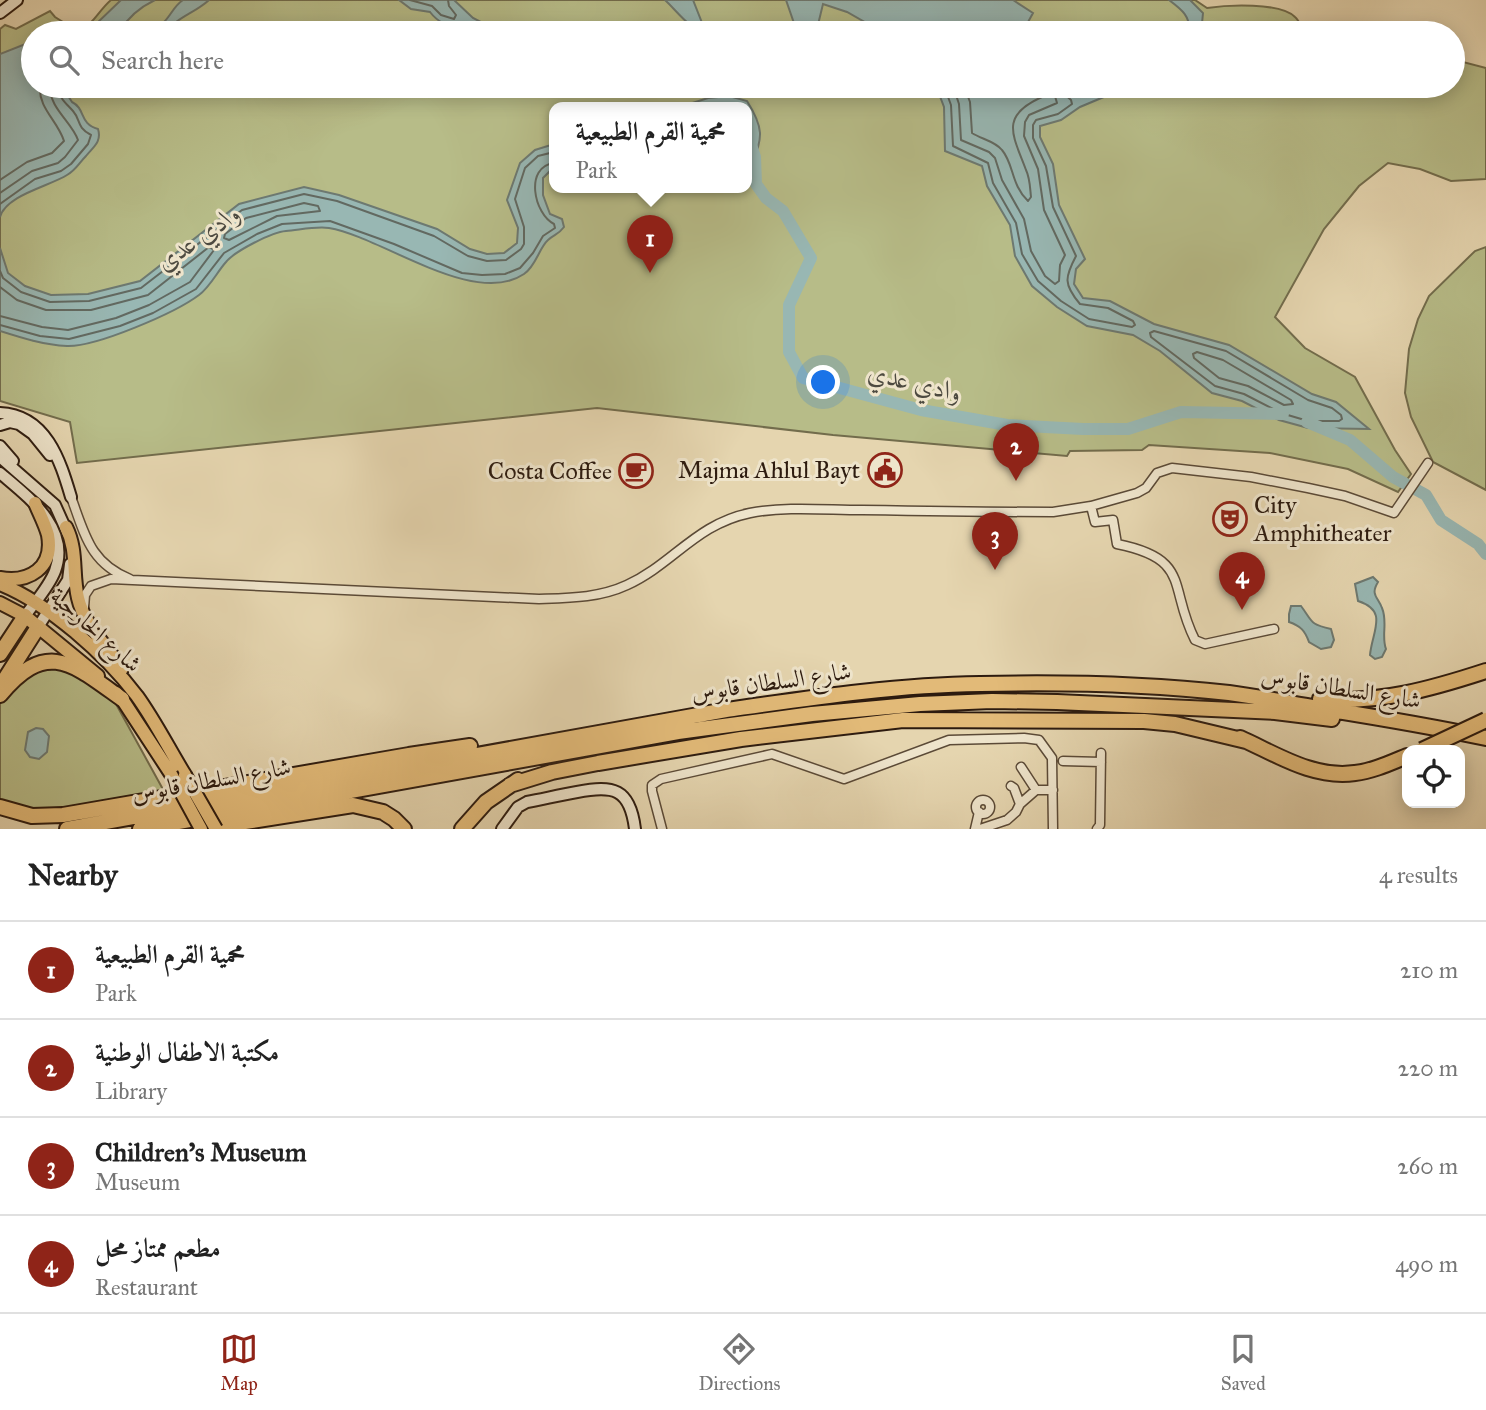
<!DOCTYPE html>
<html lang="en">
<head>
<meta charset="utf-8">
<style>
	:root { --surface:#fff; --page:#f2f2f2; --text:#222; --muted:#767676; --line:#e0e0e0; --accent:#8f2418 }
	body { margin:0; font-family:"IM FELL Great Primer",Amiri,serif; background:var(--page); color:var(--text) }
	.controls { position:absolute; right:21px; bottom:21px; display:grid; overflow:hidden; border-radius:14px; box-shadow:0 4px 18px #0003 }
	.controls button { width:63px; height:63px; display:grid; place-items:center; padding:0; border:0; border-bottom:2px solid var(--line); background:var(--surface); color:var(--text); font:35px sans-serif }
	.you { position:absolute; left:824px; top:383px; width:24px; height:24px; margin:-18px; border:5px solid #fff; border-radius:50%; background:#1a73e8; box-shadow:0 0 0 10px #1a73e833 }
	.badge { display:grid; place-items:center; width:46px; height:46px; border-radius:50%; background:var(--accent); color:#fff; font-size:23px; font-weight:700 }
	.pin { position:absolute; translate:-50% -58px; filter:drop-shadow(0 2px 4px #0008) }
	.pin::after { content:''; position:absolute; top:37px; width:24px; height:21px; background:inherit; clip-path:polygon(0 0,100% 0,50% 100%) }
	.popup { position:absolute; left:549px; top:102px; width:203px; height:91px; box-sizing:border-box; display:grid; place-content:center; border-radius:14px; background:var(--surface); filter:drop-shadow(0 2px 5px #0005); font-size:23px; white-space:nowrap; color:var(--muted) }
	.popup b { font-size:26px; color:var(--text) }
	.popup::after { content:''; position:absolute; left:50%; top:100%; margin-left:-14px; border:14px solid transparent; border-top-color:var(--surface) }
	.list { margin:0; padding:0; list-style:none }
	h2 { display:flex; justify-content:space-between; align-items:center; height:91px; margin:0; padding:0 28px; font-size:30px }
	h2 small { font-size:23px; font-weight:400; color:var(--muted) }
	.list li { display:grid; grid-template-columns:46px 1fr auto; gap:21px; align-items:center; box-sizing:border-box; height:98px; padding:0 28px; border-top:2px solid var(--line) }
	.list b { display:block; font-size:26px; white-space:nowrap }
	.list p { margin:0; font-size:23px; white-space:nowrap; color:var(--muted) }
	.list em { font-size:23px; font-style:normal; color:var(--muted) }
	.icon { flex:none; width:38px; height:38px; fill:none; stroke:currentColor; stroke-width:2; stroke-linecap:round; stroke-linejoin:round }
	.map { position:relative; flex:none; width:1486px; height:829px; overflow:hidden }
	.search { position:absolute; background:var(--surface); box-shadow:0 4px 18px #0003; left:21px; right:21px; top:21px; height:77px; display:flex; align-items:center; gap:18px; box-sizing:border-box; padding:0 24px; border-radius:38px; color:var(--muted); font-size:26px }
	.sheet { height:483px; background:var(--surface) }
	nav { display:flex; justify-content:space-around; align-items:center; box-sizing:border-box; height:98px; border-top:2px solid var(--line); background:var(--surface); font-size:19px; color:var(--muted) }
	nav a { display:grid; justify-items:center; gap:4px }
	nav .on { color:var(--accent) }
	.map>svg:first-child { display:block }
	.green { fill:#b7bc88; stroke:#726c4c; stroke-width:2; fill-rule:evenodd }
	.water { fill:#98b7b3; stroke:#6d7971; stroke-width:2 }
	.lines { fill:none; stroke-linecap:round; stroke-linejoin:round }
	.shore { stroke:#626961; stroke-width:2 }
	.river { stroke:#98b7b3; stroke-width:12 }
	.street-casing { stroke:#5b4a37; stroke-width:11 }
	.secondary-casing { stroke:#2d1b0f; stroke-width:14 }
	.primary-casing { stroke:#2d1b0f; stroke-width:16 }
	.highway-casing { stroke:#2d1b0f; stroke-width:18 }
	.street { stroke:#eee4cb; stroke-width:8 }
	.secondary { stroke:#eee4cb; stroke-width:10 }
	.primary { stroke:#e2ba78; stroke-width:12 }
	.highway { stroke:#e2ba78; stroke-width:14 }
	.primary-bridge-casing { stroke:#2d1b0f; stroke-width:16; stroke-linecap:butt }
	.highway-bridge-casing { stroke:#2d1b0f; stroke-width:18; stroke-linecap:butt }
	.primary-bridge { stroke:#e2ba78; stroke-width:12 }
	.highway-bridge { stroke:#e2ba78; stroke-width:14 }
	.labels { text-anchor:middle; stroke-width:6; stroke-linejoin:round; paint-order:stroke }
	.poi-label { font-size:24px; fill:#2d1b0f; stroke:#eee4cb; text-anchor:end }
	.street-label { font-size:24px; fill:#2d1b0f; stroke:#eee4cb }
	.water-label { font-size:26px; font-style:italic; fill:#4d4a40; stroke:#eee4cb }
</style>
</head>
<body>
<div class="map">
<svg width="1486" height="829" viewBox="0 0 1486 829">
	<rect width="100%" height="100%" fill="#e5d5af"/>
	<filter id="stains"><feTurbulence type="fractalNoise" baseFrequency=".00286" numOctaves="4"/><feColorMatrix values="0 0 0 0 .2 0 0 0 0 .09 0 0 0 0 .02 0 0 0 .5 -.17"/></filter>
	<radialGradient id="worn" r=".72"><stop offset=".6" stop-color="#630" stop-opacity="0"/><stop offset="1" stop-color="#630" stop-opacity=".3"/></radialGradient>
	<path class="green" d="M111,0H1195L1207,8C1227,5 1280,2 1295,17C1299,20 1301,27 1304,31L1313,33H33V86H1453V50L1458,51L1459,61L1486,68V179L1451,181L1420,169L1388,163L1359,186L1324,229L1275,317L1305,348L1355,377L1395,450L1411,474L1398,492L1348,469L1270,453L1149,445L1142,450L1070,451L1067,456L833,435L597,408L77,463L70,422L0,401V29L5,25L16,29L50,11L55,17L63,22L60,27C88,41 94,14 111,0ZM554,107H746V187H554Z
		M1486,247V490L1433,462L1411,417L1405,393L1409,349L1418,319L1429,296L1475,251Z
		M56,666L83,678L116,704L165,793L44,812L0,801V701L20,678Z"/>
	<path class="water" d="M121,0H155C140,7 128,17 119,32L123,33H77L93,27Z
		M183,0H209C195,13 177,17 165,33H125C139,30 153,31 164,22C171,15 174,6 183,0Z
		M399,0H454L473,18L502,33C477,33 446,33 430,12L411,9Z
		M665,0H693L706,33C690,30 677,11 665,0Z
		M786,0H1013L1033,13L1022,33H884L847,12L823,4L816,33H792L796,29Z
		M1169,0H1190L1203,13L1201,33H1189C1191,16 1181,9 1169,0Z
		M33,41V86H66L65,91L72,102C86,109 79,124 98,129C102,142 93,147 86,156C79,163 76,170 67,175C50,186 6,195 0,217V54Z
		M936,86H1064L1077,95L1116,86H1130L1080,107L1061,120L1040,126V137L1053,164L1059,205L1085,259L1076,269L1074,284L1083,298L1110,301L1154,324L1229,345L1312,394L1336,402L1369,429L1308,428L1279,420L1242,401L1212,393L1160,351L1133,335L1087,326L1057,307L1032,286L1015,256L1010,225L987,186L982,166L945,151L944,107Z
		M729,96L747,101C764,128 763,137 752,166L746,151V107H680L708,98Z
		M554,144V167L543,178V195L550,214L562,219L564,227C558,235 555,234 548,240C539,248 536,266 524,274C474,308 382,237 329,228C316,226 299,230 286,231C272,232 235,251 226,262C217,272 210,287 199,295C175,313 96,347 67,346C44,345 22,338 0,331V248L8,273L25,286L51,295L88,294L140,281L239,204L304,187L339,195L437,229L470,249L487,254L504,253L517,243L518,228L507,200L520,163L535,150Z
		M1373,577L1378,582C1370,595 1378,597 1382,608C1388,622 1381,636 1386,649L1382,657L1375,659L1370,655C1372,631 1389,611 1358,601L1355,584Z
		M1291,606H1301C1313,622 1309,624 1331,629L1334,640L1331,647L1321,649L1309,642C1305,631 1301,626 1289,622V614Z
		M36,728L43,729L49,736L47,752L39,759L30,757L25,750L28,732Z"/>
	<g class="lines">
		<path class="shore" d="M410,0L432,6L441,15L454,19L456,15L449,6L448,0
			M944,86L951,105L953,146L988,163L993,183L1016,223L1022,254L1038,281L1061,301L1089,319L1132,327L1135,325L1133,321L1108,308L1080,304C1063,284 1065,277 1076,256L1053,207L1046,166L1033,138V125L1036,120L1058,114L1072,104L1071,100L1062,92L1061,86
			M953,86L959,104L961,140L989,152L995,158L1002,180L1024,219L1031,251L1045,276L1055,284L1059,281L1060,265L1065,255L1044,210L1038,169L1024,136L1025,122L1029,115L1057,103L1052,86
			M964,86L970,102L972,133C981,139 995,141 1002,150C1014,164 1011,185 1028,201L1031,197C1030,188 1030,178 1026,170C1013,135 999,116 1042,97V86
			M0,180L27,162L52,153L64,141C58,121 38,108 40,86
			M0,193L32,171L58,163L65,157L78,140C72,122 49,108 50,86
			M304,203L318,206L320,211L277,216L229,240L224,238L225,234L246,218Z
			M0,204L35,179L61,171L71,164L88,144L91,135C76,127 81,120 73,111C66,103 58,98 59,86
			M0,271L3,278L21,292L50,302L89,301L141,288L242,210L304,194L337,201L434,236L468,256L487,261L506,260L521,249L524,244V227L515,199L525,168L538,156L554,152
			M0,287L17,300L46,310H91L148,295L209,247L214,250L190,282L149,305L116,318L68,330L42,327L0,316
			M0,325L40,336L69,339L120,326L153,313L196,289L224,253L257,234L282,224L330,221L394,244L462,273L482,275L505,274L520,268L533,253L543,236L555,228L554,224C534,214 524,167 554,163
			M1154,331L1226,351L1308,400L1332,408L1341,415L1342,419L1339,421H1308L1281,413L1244,394L1215,386L1151,337L1150,333Z
			M1197,352L1223,360L1291,400L1293,404L1284,405L1248,386L1219,378L1194,358L1193,354Z"/>
		<path class="river" d="M746,130L755,157L756,184L766,198L783,211L811,258L789,305V352L803,378L921,410L1007,425L1083,429H1128L1181,412L1283,414
			M1307,422L1350,440L1393,477L1426,495L1441,520L1478,544L1486,554"/>
		<g class="street-casing">
			<path id="street" d="M71,497C85,535 90,563 130,579
				M1091,506L1095,522L1113,520L1117,544C1192,559 1168,587 1195,640L1205,644L1274,629
				M84,608L85,595L91,586L111,579L539,599C569,598 599,598 627,585C673,564 696,524 750,513C786,506 826,510 862,510C925,511 989,512 1053,512L1091,506L1137,493L1146,488L1157,473L1172,468L1251,477L1308,488L1345,496L1394,513L1428,463
				M1063,761L1101,762
				M1021,767L1036,790
				M1011,786L1014,788L1020,804
				M976 807a7 7 0 1 1 14 0a7 7 0 1 1-14 0Z
				M662,829L652,791V785L661,779L772,754L844,779L949,740L1024,738L1039,740L1052,758L1053,829
				M975,829L979,812
				M980,829L1007,820L1016,812L1020,804L1036,790H1053
				M1097,829L1100,825L1101,753"/>
		</g>
		<g class="secondary-casing">
			<path id="secondary" d="M0,13L17,0
				M0,413C46,415 60,460 71,497
				M0,425L10,422L19,424L33,434L50,455
				M0,446L13,461
				M0,457L55,505L68,534
				M0,473C28,497 71,528 55,571C49,587 35,602 25,616
				M38,627L68,580L70,564
				M502,829L518,807L527,802C543,799 560,795 577,792C613,785 630,788 635,829"/>
		</g>
		<g class="primary-casing">
			<path id="primary" d="M66,527C78,551 72,573 78,598C84,625 107,646 122,669
				M0,578C29,583 54,568 48,535C45,524 39,513 35,503
				M0,584C48,603 106,655 137,696C155,721 169,749 185,775
				M0,603L25,616L98,676
				M116,693L122,699L171,774"/>
		</g>
		<g class="highway-casing">
			<path id="highway" d="M0,654L25,616
				M3,682L38,627
				M0,695C47,638 73,664 122,699
				M1320,699C1378,704 1431,689 1486,671
				M1240,738C1276,754 1313,779 1355,773C1373,771 1390,763 1407,756
				M510,785L552,772L598,763L741,739L903,720L1144,721L1175,724L1246,741
				M0,807L32,816L63,815L409,755L470,746
				M67,829L726,710C810,698 895,685 980,684C1063,682 1147,684 1229,693C1259,697 1289,703 1319,708C1375,717 1431,726 1486,738
				M140,829L678,732L812,714L920,704L992,701L1057,702L1275,712L1332,719
				M201,829L353,805L383,812L394,819L404,829
				M462,829L486,802L518,780"/>
		</g>
		<use href="#street" class="street"/>
		<use href="#secondary" class="secondary"/>
		<use href="#primary" class="primary"/>
		<use href="#highway" class="highway"/>
		<g class="primary-bridge-casing">
			<path id="primary-bridge" d="M171,774L201,829
				M185,775L216,829"/>
		</g>
		<g class="highway-bridge-casing">
			<path id="highway-bridge" d="M1422,750L1486,720"/>
		</g>
		<use href="#primary-bridge" class="primary-bridge"/>
		<use href="#highway-bridge" class="highway-bridge"/>
	</g>
	<defs>
		<g id="civic-ring" transform="scale(1.75)"><circle r="9.5" fill="#eee4cb" stroke="#8f2418" stroke-width="1.5"/><path d="M-.6-6.5H3V-4.5H.6V-3L4-1V1h2V6H-6V1h2V-1L-.6-3ZM-1.2 2.5V6h2.4V2.5Z" fill="#8f2418"/></g>
		<g id="cafe-ring" transform="scale(1.75)"><circle r="9.5" fill="#eee4cb" stroke="#8f2418" stroke-width="1.5"/><path d="M-5.5-4.5H6V0H3Q3 3.5 0 3.5H-2.5Q-5.5 3.5-5.5 0ZM3-3.2v2h1.7v-2ZM-6 4.5H4V6H-6Z" fill="#8f2418"/></g>
		<g id="theatre-ring" transform="scale(1.75)"><circle r="9.5" fill="#eee4cb" stroke="#8f2418" stroke-width="1.5"/><path d="M-5-5.5Q0-4 5-5.5V0Q5 5 0 6Q-5 5-5 0ZM-3.3-2.5H-1v1.5H-3.3ZM1-2.5H3.3v1.5H1ZM-2.8 1Q0 5.5 2.8 1Z" fill="#8f2418"/></g>
	</defs>
	<g fill-rule="evenodd">
		<use href="#civic-ring" x="885" y="470"/>
		<use href="#cafe-ring" x="636" y="471"/>
		<use href="#theatre-ring" x="1230" y="519"/>
	</g>
	<g class="labels">
		<g class="poi-label">
			<text x="860" y="478">Majma Ahlul Bayt</text>
			<text x="612" y="479">Costa Coffee</text>
			<text x="1254" y="513" text-anchor="start">City<tspan x="1254" dy="28">Amphitheater</tspan></text>
		</g>
		<g class="street-label">
			<text transform="translate(96 630) rotate(42)" y="8">شارع الخارجية</text>
			<text transform="translate(771 682) rotate(-8)" y="8">شارع السلطان قابوس</text>
			<text transform="translate(1341 688) rotate(9)" y="8">شارع السلطان قابوس</text>
			<text transform="translate(211 780) rotate(-10)" y="8">شارع السلطان قابوس</text>
		</g>
		<g class="water-label">
			<text transform="translate(198 237) rotate(-35)" y="9">وادي عدي</text>
			<text transform="translate(915 382) rotate(13)" y="9">وادي عدي</text>
		</g>
	</g>
	<rect width="100%" height="100%" filter="url(#stains)"/>
	<rect width="100%" height="100%" fill="url(#worn)"/>
</svg>
<div class="controls">
<button><svg class="icon" aria-label="locate" viewBox="0 0 24 24"><circle cx="12" cy="12" r="6"/><path d="M12 2v4M12 18v4M2 12h4M18 12h4"/></svg></button>
</div>
<div class="you"></div>
<div class="pin badge" style="left:650px;top:273px">1</div>
<div class="popup"><b>محمية القرم الطبيعية</b>Park</div>
<div class="pin badge" style="left:1016px;top:481px">2</div>
<div class="pin badge" style="left:995px;top:570px">3</div>
<div class="pin badge" style="left:1242px;top:610px">4</div>
<div class="search"><svg class="icon" aria-label="search" viewBox="0 0 24 24"><circle cx="10" cy="10" r="6"/><path d="M15 15l6 6"/></svg>Search here</div>
</div>
<section class="sheet">
<h2>Nearby<small>4 results</small></h2>
<ul class="list">
<li><span class="badge">1</span><div><b>محمية القرم الطبيعية</b><p>Park</p></div><em>210 m</em></li>
<li><span class="badge">2</span><div><b>مكتبة الاطفال الوطنية</b><p>Library</p></div><em>220 m</em></li>
<li><span class="badge">3</span><div><b>Children's Museum</b><p>Museum</p></div><em>260 m</em></li>
<li><span class="badge">4</span><div><b>مطعم ممتاز محل</b><p>Restaurant</p></div><em>490 m</em></li>
</ul>
</section>
<nav>
<a class="on"><svg class="icon" aria-label="map" viewBox="0 0 24 24"><path d="M3 6l6-2 6 2 6-2v14l-6 2-6-2-6 2zM9 4v14M15 6v14"/></svg>Map</a>
<a><svg class="icon" aria-label="directions" viewBox="0 0 24 24"><path d="M12 3l9 9-9 9-9-9zM9 14v-3h6M13 9l2 2-2 2"/></svg>Directions</a>
<a><svg class="icon" aria-label="saved" viewBox="0 0 24 24"><path d="M7 4h10v16l-5-4-5 4z"/></svg>Saved</a>
</nav>
</body>
</html>
